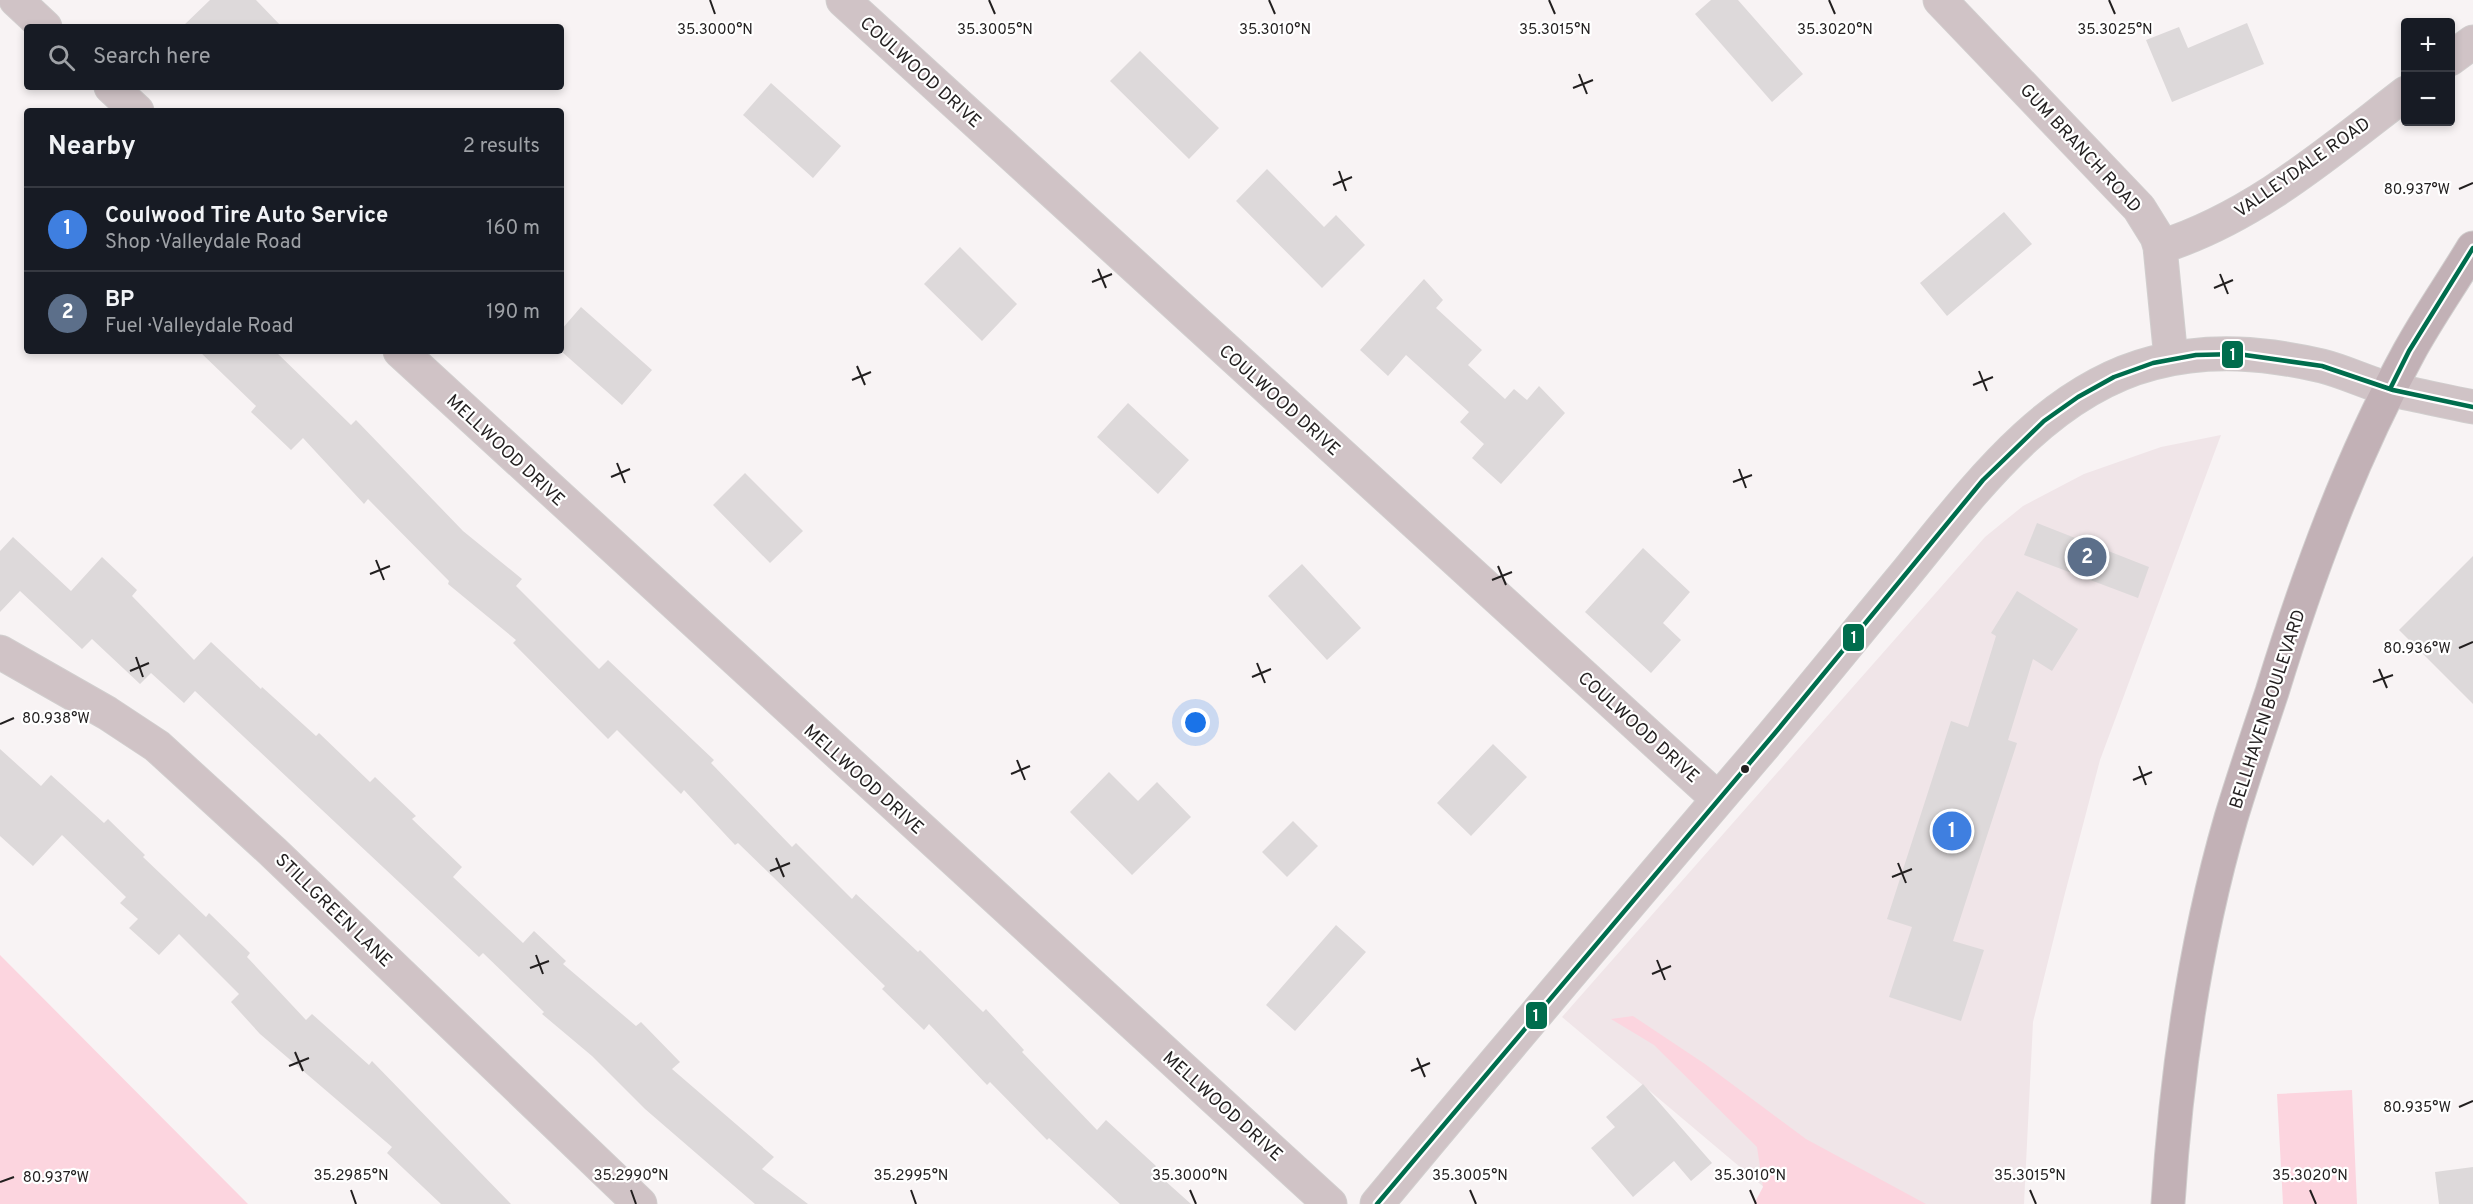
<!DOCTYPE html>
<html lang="en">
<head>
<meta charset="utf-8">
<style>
	:root { --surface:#171b24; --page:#20242c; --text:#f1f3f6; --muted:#9ea1a6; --line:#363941; --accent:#8c9099 }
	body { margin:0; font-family:Overpass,sans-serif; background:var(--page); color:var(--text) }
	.controls { position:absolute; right:18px; top:18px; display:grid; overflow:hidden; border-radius:6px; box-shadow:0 3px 9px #0003 }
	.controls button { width:54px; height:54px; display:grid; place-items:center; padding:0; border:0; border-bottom:2px solid var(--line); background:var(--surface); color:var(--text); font:30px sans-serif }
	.you { position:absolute; left:1196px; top:723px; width:21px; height:21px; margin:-15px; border:4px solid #fff; border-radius:50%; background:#1a73e8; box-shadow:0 0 0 9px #1a73e833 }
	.badge { display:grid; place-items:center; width:39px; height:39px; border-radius:50%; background:var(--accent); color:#fff; font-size:20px; font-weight:700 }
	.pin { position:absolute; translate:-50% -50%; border:3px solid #fff; box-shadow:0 2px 6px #0006 }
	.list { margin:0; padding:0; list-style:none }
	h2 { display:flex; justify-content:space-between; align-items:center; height:78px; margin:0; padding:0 24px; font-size:26px }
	h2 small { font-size:20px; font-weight:400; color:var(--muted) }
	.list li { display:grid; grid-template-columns:39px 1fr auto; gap:18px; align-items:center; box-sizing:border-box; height:84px; padding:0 24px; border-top:2px solid var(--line) }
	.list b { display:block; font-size:22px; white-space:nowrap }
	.list p { margin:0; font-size:20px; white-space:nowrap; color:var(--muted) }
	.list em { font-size:20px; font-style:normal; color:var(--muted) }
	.icon { flex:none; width:33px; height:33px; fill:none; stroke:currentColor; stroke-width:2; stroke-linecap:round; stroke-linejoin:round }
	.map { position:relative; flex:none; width:2473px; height:1204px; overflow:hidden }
	.search { position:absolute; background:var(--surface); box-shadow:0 3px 9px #0003; left:24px; top:24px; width:540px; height:66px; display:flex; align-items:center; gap:15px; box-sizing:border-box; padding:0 21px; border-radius:6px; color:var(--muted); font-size:22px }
	.panel { position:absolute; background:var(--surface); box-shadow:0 3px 9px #0003; left:24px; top:108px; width:540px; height:246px; border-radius:6px }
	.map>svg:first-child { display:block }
	.built { fill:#f0e5e8 }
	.green { fill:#fcd5df }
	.building { fill:#ddd9da }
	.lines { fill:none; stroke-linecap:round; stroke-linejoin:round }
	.minor-casing { stroke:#d1cece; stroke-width:35 }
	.major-casing { stroke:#d1cece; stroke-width:35 }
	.minor { stroke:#d0c3c6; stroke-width:33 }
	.major { stroke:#c2b1b6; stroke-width:33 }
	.bus-1-casing { stroke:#fff; stroke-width:9 }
	.bus-1 { stroke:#006d4d; stroke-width:4.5 }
	.ticks { fill:none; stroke:#221f1f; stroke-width:2 }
	.bus-dot { fill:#221f1f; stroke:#fff; stroke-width:2 }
	.labels { text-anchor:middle; stroke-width:4.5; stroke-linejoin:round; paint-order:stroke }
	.street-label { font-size:18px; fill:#221f1f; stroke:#fff }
	.ticks-label { font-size:15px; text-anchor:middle; fill:#221f1f; stroke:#fff; stroke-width:4.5; stroke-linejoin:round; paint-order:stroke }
	.line-badge { stroke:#fff; stroke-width:2 }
	.badge-label { font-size:16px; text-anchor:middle; font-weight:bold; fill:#fff }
</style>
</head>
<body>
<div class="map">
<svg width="2473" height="1204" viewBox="0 0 2473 1204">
	<rect width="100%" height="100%" fill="#f8f3f4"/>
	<path class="built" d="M2221,435L2100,760L2064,897L2033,1022L2024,1204H1784L1562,1017L1985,537L2023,506L2084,474L2161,447Z"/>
	<path class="green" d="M0,955L248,1204H0Z
		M1633,1016L1705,1064L1806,1139L1926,1204H1754L1763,1187L1757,1147L1654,1045L1611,1019Z
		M2352,1090L2357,1204H2283L2277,1094Z"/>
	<path class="building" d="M210,0H256L282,27H182Z
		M1711,0H1738L1803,74L1772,102L1695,14Z
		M2247,23L2264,64L2172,102L2146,40L2179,27L2188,48Z
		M1140,51L1219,128L1189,159L1110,81Z
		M771,83L841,146L813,178L743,115Z
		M1267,169L1324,227L1336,215L1365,245L1322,288L1236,201Z
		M2004,212L2032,244L1947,316L1920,283Z
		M960,247L1017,304L982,341L924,284Z
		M1424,279L1443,300L1436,308L1482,350L1468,365L1505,399L1514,389L1527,400L1539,386L1565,413L1501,484L1472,458L1484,444L1460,422L1469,412L1406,355L1388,376L1360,350Z
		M581,307L652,370L622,405L561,351V330Z
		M199,351H275L351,425L356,420L463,531L522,579L516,586L599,669L608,660L714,760L711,763L792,847L796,843L852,899L856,894L918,952L920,950L983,1012L986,1009L1024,1050L1022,1052L1097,1130L1106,1120L1156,1166L1153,1170L1191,1204H1120L1049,1138L1047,1140L990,1082L987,1085L929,1024L924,1030L882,989L885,986L738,843L735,845L684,790L681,794L617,730L608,739L513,643L516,640L448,584L449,581L368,499L364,504L303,438L291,450L251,412L256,406Z
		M1128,403L1189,460L1158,494L1097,437Z
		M745,473L803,531L770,563L713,505Z
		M2037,523L2149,567L2138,598L2024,555Z
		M13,537L71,591L102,557L137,590L132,596L194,660L211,642L261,689L262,687L316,736L319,733L370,782L375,777L416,816L412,819L462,867L453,877L523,943L534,931L566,961L563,964L636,1026L641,1022L680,1062L672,1069L774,1157L762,1169L808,1204H755L645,1109L592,1056L542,1014L544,1012L483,953L479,957L195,691L184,703L151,673L140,684L92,639L82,649L20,591L0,612V551Z
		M1643,548L1690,592L1663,623L1681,640L1651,673L1585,612Z
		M2473,556V704L2399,630Z
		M1302,564L1361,628L1327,660L1268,596Z
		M2017,591L2078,629L2052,671L2033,659L2008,740L2017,743L1953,941L1984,950L1961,1021L1889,997L1912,927L1887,919L1951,721L1968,727L1996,636L1991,633Z
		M1493,744L1527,777L1471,836L1437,803Z
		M0,749L41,786L51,775L104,823L108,819L145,855L143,857L206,917L209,913L250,953L247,957L306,1020L312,1014L369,1065L372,1061L511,1204H441L387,1153L392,1147L260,1034L231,1002L239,994L179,934L159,955L129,928L138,919L120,903L126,897L62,835L33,866L0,836Z
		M1109,772L1138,801L1157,782L1191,817L1132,875L1070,812Z
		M1293,821L1318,846L1287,877L1262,852Z
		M1336,925L1366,952L1295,1031L1266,1005Z
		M1643,1084L1712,1163L1691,1181L1674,1161L1633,1197L1591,1148L1615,1127L1606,1117Z
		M2473,1167V1204H2439L2435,1172Z"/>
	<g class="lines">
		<g class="minor-casing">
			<path id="minor" d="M16,0L45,27
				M843,0L1718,799
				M1940,0L2139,208L2157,237L2160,247L2171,359
				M2450,59L2473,42
				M111,87L137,111
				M2160,247C2253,218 2329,152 2406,93
				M400,351L1330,1204
				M0,652L107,713L157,746L273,852L640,1204
				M1377,1204C1502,1053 1629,904 1756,755C1806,696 1854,636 1903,577C1971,494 2044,391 2153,363C2210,348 2266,353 2322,366C2346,372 2369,384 2393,390C2419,396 2446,401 2473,407"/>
		</g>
		<g class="major-casing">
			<path id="major" d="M2168,1204C2176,1075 2195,942 2231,818C2244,775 2258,734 2272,692C2308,575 2350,460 2409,352C2428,317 2452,283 2473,248"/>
		</g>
		<use href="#minor" class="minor"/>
		<use href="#major" class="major"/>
		<g class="bus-1-casing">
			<path id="bus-1" d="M2390,389L2409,351L2473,248
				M1377,1204L1775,733L1983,480L2044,421L2078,397L2114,377L2153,363L2196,355L2238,354L2322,366L2393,390L2473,407"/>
		</g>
		<use href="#bus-1" class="bus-1"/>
	</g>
	<path class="ticks" d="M710,0L715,14M989,0L995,14M1269,0L1275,14M1549,0L1555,14M1829,0L1835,14M2109,0L2115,14M1579,74L1587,94M1573,88L1593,80M1339,171L1346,191M1333,185L1352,177M2459,189L2473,183M1098,269L1106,288M2220,274L2228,294M1092,282L1112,274M2214,288L2233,280M857,366L865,385M1979,371L1987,391M852,380L871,372M1973,385L1993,377M617,463L625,483M1739,469L1746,488M611,477L630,469M1733,482L1752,475M376,560L384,580M1498,566L1506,585M370,574L390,566M1492,580L1512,572M2459,648L2473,642M136,657L143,677M1257,663L1265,683M2379,669L2387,688M130,671L149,663M1252,677L1271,669M2373,682L2393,675M0,724L14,718M1017,760L1025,780M2139,766L2146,785M1011,774L1030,766M2133,780L2152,772M776,858L784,877M1898,863L1906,883M770,871L790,863M1892,877L1912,869M536,955L543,974M1657,960L1665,980M530,968L549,961M1652,974L1671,966M295,1052L303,1071M1417,1058L1425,1077M289,1066L309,1058M1411,1071L1430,1063M2459,1107L2473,1101M0,1182L14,1177M351,1190L356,1204M631,1190L636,1204M911,1190L916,1204M1190,1190L1196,1204M1470,1190L1476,1204M1750,1190L1756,1204M2030,1190L2036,1204M2310,1190L2316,1204"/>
	<circle class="bus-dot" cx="1745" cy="769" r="5"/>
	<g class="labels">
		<g class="street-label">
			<text transform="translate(921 72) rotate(42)" y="6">COULWOOD DRIVE</text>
			<text transform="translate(2081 148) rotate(47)" y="6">GUM BRANCH ROAD</text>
			<text transform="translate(2302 167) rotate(-35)" y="6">VALLEYDALE ROAD</text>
			<text transform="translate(1280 400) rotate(42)" y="6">COULWOOD DRIVE</text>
			<text transform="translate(506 450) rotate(43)" y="6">MELLWOOD DRIVE</text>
			<text transform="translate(2267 709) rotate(-72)" y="6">BELLHAVEN BOULEVARD</text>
			<text transform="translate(1639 727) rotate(42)" y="6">COULWOOD DRIVE</text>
			<text transform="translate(864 779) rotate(42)" y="6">MELLWOOD DRIVE</text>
			<text transform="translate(334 910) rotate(44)" y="6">STILLGREEN LANE</text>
			<text transform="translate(1223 1106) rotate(42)" y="6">MELLWOOD DRIVE</text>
		</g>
	</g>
	<g class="ticks-label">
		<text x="715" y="34">35.3000°N</text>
		<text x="995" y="34">35.3005°N</text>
		<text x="1275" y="34">35.3010°N</text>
		<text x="1555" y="34">35.3015°N</text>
		<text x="1835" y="34">35.3020°N</text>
		<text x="2115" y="34">35.3025°N</text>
		<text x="2417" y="194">80.937°W</text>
		<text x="2417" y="653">80.936°W</text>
		<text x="56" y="723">80.938°W</text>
		<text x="2417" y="1112">80.935°W</text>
		<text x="351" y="1180">35.2985°N</text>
		<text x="631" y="1180">35.2990°N</text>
		<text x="911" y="1180">35.2995°N</text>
		<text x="1190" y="1180">35.3000°N</text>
		<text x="1470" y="1180">35.3005°N</text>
		<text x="1750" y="1180">35.3010°N</text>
		<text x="2030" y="1180">35.3015°N</text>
		<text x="2310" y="1180">35.3020°N</text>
		<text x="56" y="1182">80.937°W</text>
	</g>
	<g class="line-badge">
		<rect x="2221" y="340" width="23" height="29" rx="6" fill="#006d4d"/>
		<rect x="1842" y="623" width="23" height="29" rx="6" fill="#006d4d"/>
		<rect x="1525" y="1001" width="23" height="29" rx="6" fill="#006d4d"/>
	</g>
	<g class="badge-label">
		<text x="2233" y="360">1</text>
		<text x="1854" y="643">1</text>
		<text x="1536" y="1021">1</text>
	</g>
</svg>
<div class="controls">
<button>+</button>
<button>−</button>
</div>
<div class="you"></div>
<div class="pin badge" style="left:1952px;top:831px;background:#3f7fe0">1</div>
<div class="pin badge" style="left:2087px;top:557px;background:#5c6f8a">2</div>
<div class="search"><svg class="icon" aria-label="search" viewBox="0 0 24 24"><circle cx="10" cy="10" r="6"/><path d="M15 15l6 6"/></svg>Search here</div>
<section class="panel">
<h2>Nearby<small>2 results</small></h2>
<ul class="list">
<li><span class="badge" style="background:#3f7fe0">1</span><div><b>Coulwood Tire Auto Service</b><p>Shop · Valleydale Road</p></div><em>160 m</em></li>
<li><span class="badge" style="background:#5c6f8a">2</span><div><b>BP</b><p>Fuel · Valleydale Road</p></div><em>190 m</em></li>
</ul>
</section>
</div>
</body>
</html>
